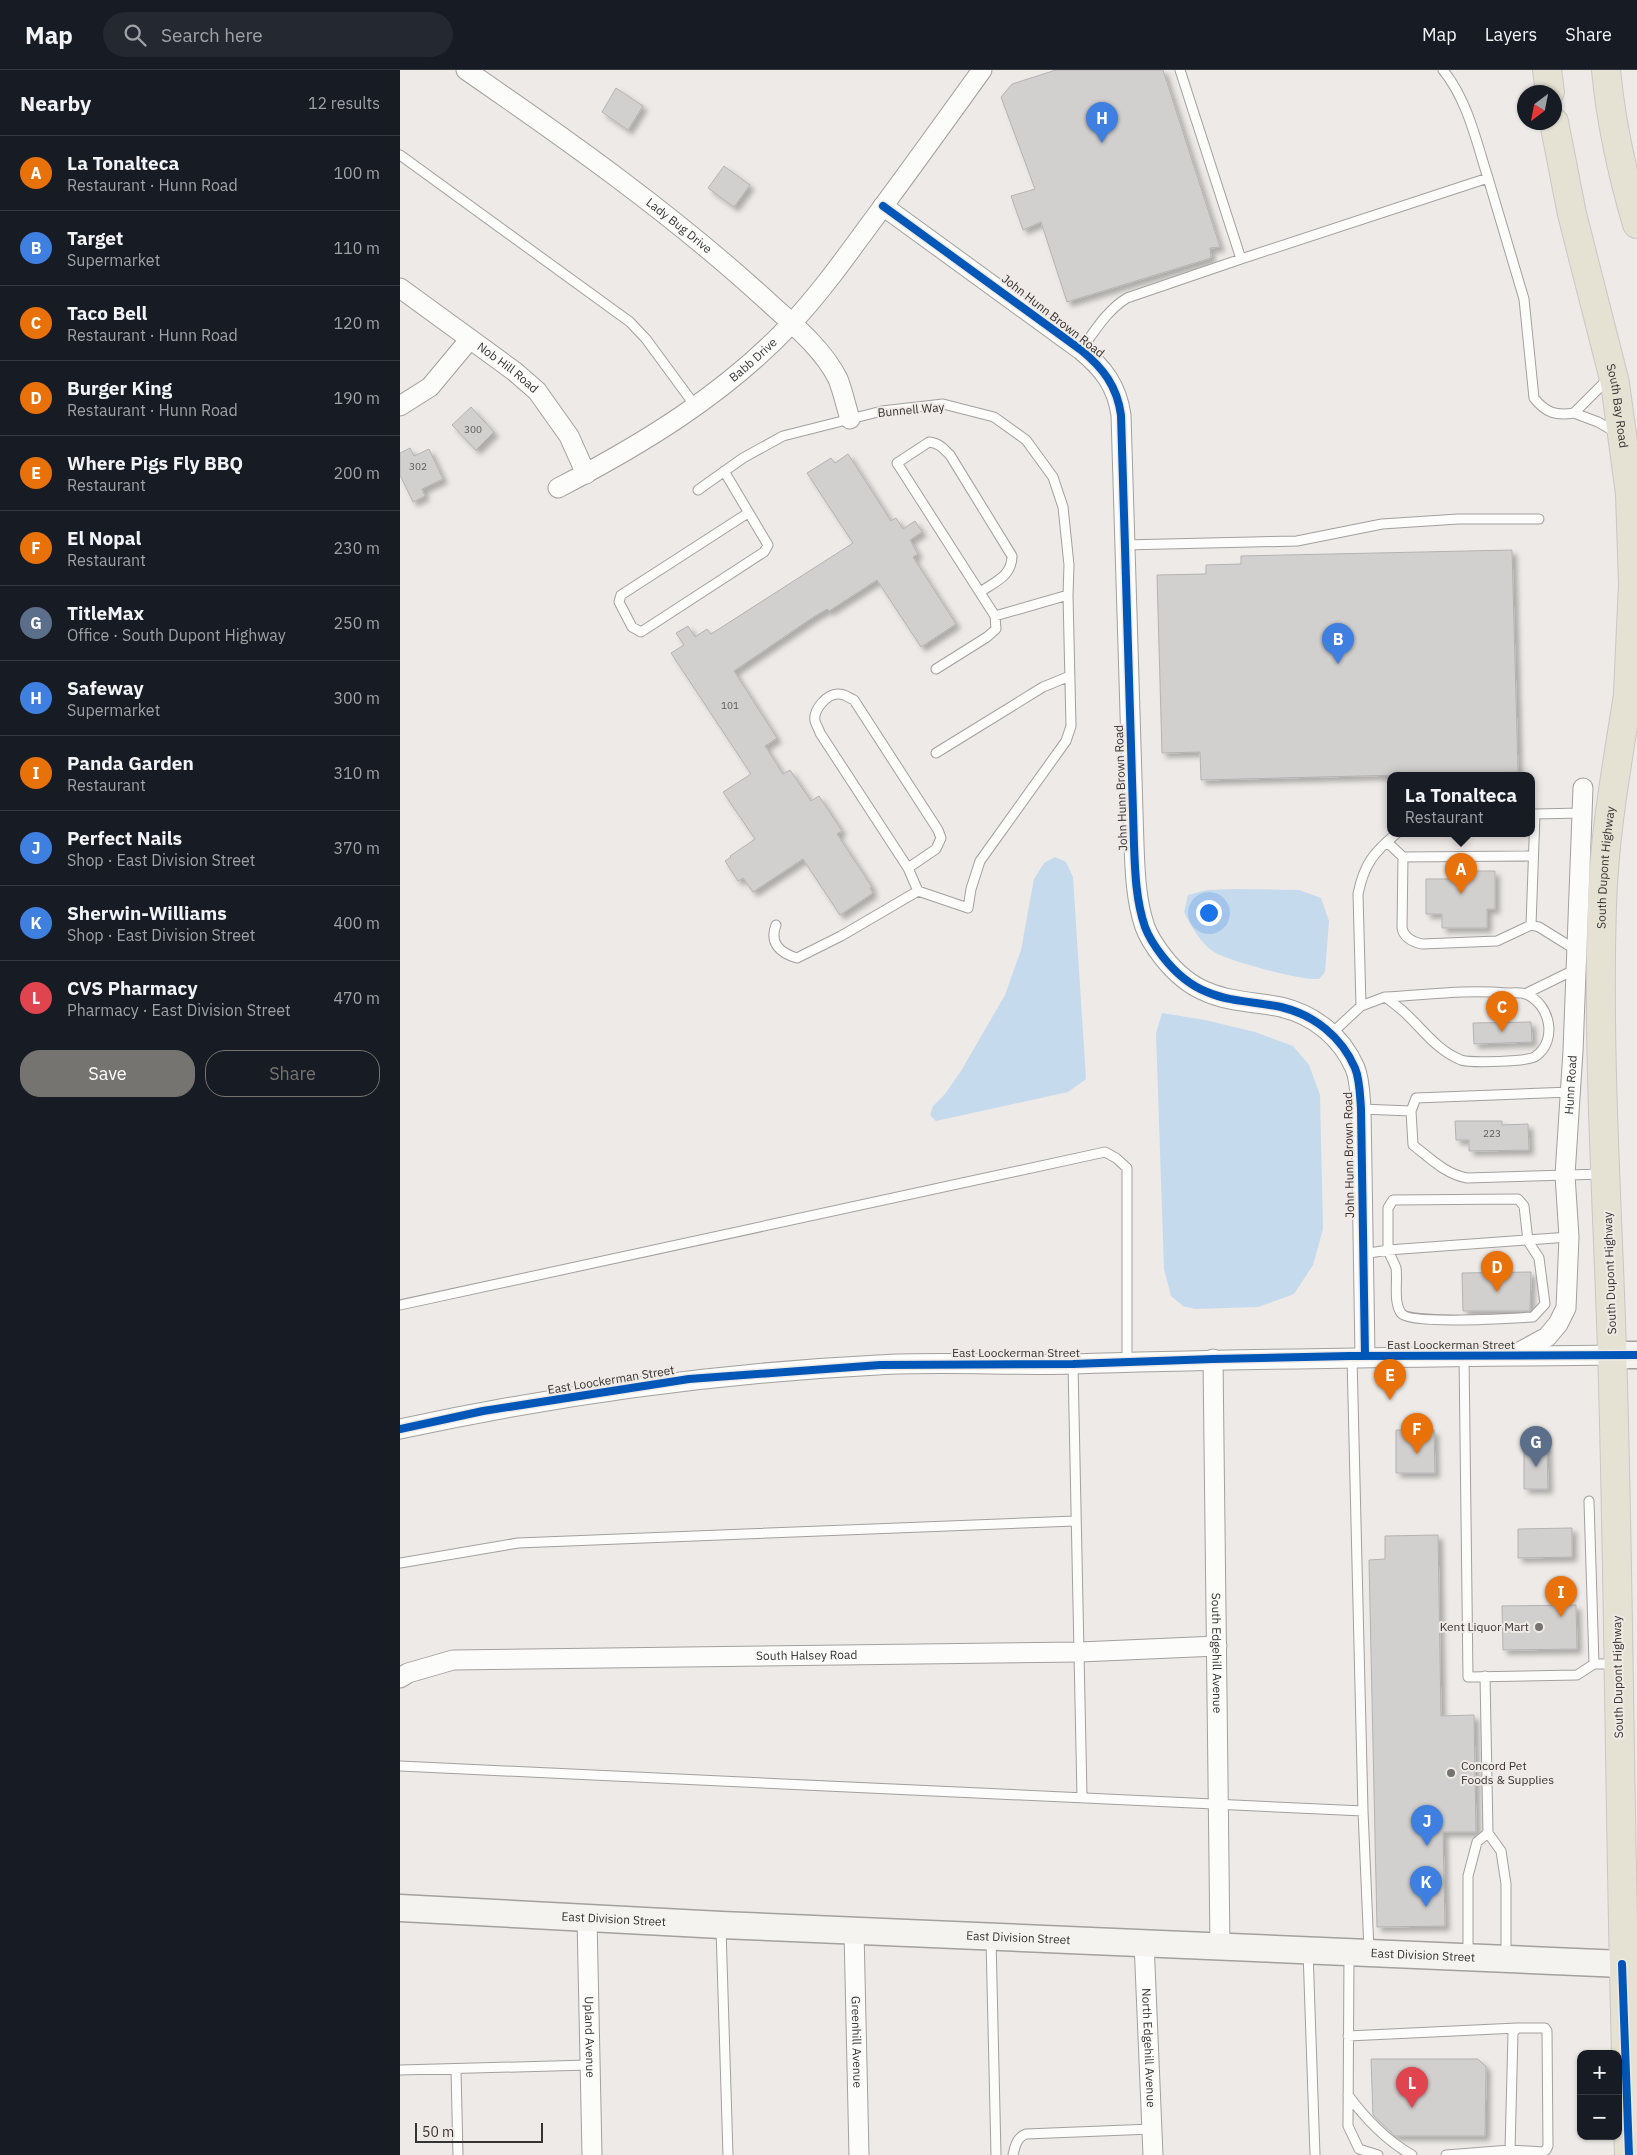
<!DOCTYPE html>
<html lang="en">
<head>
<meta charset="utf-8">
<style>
	:root { --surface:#171b24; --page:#242831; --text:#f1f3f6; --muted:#9ea1a6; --line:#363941; --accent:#767471 }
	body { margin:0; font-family:"IBM Plex Sans",sans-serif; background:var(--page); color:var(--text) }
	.controls { position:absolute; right:15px; bottom:15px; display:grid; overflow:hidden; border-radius:10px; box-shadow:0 1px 4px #0004 }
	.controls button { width:45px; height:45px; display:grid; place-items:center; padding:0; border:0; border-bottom:1px solid var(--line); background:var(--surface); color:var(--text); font:25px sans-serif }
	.compass { position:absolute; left:1117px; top:15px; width:45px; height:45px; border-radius:50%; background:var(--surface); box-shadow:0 1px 4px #0004; rotate:212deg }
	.scale { position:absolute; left:15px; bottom:12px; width:128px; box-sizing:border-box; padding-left:5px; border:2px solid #363432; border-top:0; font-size:14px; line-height:18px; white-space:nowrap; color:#363432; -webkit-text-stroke:4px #efeae5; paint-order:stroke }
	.you { position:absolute; left:808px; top:842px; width:18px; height:18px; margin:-12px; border:4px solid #fff; border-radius:50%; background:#1a73e8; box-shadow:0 0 0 8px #1a73e833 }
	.badge { display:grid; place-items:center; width:32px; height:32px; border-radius:50%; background:var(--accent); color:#fff; font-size:16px; font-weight:700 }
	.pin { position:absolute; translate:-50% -41px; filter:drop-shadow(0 1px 2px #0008) }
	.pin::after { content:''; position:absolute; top:26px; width:18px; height:15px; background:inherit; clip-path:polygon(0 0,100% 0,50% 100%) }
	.popup { position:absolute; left:987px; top:702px; width:148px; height:65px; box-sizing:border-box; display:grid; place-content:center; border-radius:10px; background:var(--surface); filter:drop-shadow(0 1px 4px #0005); font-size:16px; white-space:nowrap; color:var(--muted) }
	.popup b { font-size:19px; color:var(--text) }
	.popup::after { content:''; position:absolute; left:50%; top:100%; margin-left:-10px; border:10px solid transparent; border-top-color:var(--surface) }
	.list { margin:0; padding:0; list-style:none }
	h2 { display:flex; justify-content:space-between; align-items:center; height:65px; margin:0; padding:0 20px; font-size:21px }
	h2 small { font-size:16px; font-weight:400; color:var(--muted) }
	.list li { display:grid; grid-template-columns:32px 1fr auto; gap:15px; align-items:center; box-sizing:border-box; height:75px; padding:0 20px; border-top:1px solid var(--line) }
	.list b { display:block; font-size:19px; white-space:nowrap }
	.list p { margin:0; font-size:16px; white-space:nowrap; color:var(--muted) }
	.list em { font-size:16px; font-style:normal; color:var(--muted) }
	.actions { display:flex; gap:10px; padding:15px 20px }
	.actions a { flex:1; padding:11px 0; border:1px solid var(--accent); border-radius:20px; text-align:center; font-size:18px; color:var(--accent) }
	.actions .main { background:var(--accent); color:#fff }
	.icon { flex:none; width:28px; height:28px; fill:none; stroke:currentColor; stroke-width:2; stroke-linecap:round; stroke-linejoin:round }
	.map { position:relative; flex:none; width:1237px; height:2085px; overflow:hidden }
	header { display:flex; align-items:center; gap:30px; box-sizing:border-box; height:70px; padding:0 25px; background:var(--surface); border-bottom:1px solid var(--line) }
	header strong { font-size:24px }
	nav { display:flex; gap:28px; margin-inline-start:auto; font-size:18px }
	.search { width:350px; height:45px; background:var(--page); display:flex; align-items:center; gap:12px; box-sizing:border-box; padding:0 18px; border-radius:28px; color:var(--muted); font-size:19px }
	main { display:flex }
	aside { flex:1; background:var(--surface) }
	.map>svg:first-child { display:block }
	.water { fill:#c6daed }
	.building { fill:#d2d0cf; stroke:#b5b3b2; filter:url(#shadow) }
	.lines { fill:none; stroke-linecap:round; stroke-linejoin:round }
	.lane-casing { stroke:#a3a09e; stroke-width:11 }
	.street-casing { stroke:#a3a09e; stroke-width:21 }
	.secondary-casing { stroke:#a3a09e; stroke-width:29 }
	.highway-casing { stroke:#c9c7c5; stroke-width:30 }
	.lane { stroke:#fcfcfb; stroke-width:9 }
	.street { stroke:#fcfcfb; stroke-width:19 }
	.secondary { stroke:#f5f3f0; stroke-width:26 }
	.highway { stroke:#e5e1d3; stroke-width:28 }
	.cycleway-casing { stroke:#efeae5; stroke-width:11 }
	.cycleway { stroke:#0057b8; stroke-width:8 }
	.poi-dot { fill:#767471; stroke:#efeae5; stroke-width:2 }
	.labels { text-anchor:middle; stroke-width:4; stroke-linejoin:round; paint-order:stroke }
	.number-label { font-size:10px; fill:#5d5b59 }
	.street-label { font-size:12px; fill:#363432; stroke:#efeae5 }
	.poi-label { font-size:12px; fill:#363432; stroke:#efeae5; text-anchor:end }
</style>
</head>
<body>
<header>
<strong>Map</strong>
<div class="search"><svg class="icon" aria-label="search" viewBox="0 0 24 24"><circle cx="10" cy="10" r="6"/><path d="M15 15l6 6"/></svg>Search here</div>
<nav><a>Map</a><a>Layers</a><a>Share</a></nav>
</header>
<main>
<aside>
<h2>Nearby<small>12 results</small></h2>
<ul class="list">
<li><span class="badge" style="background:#e8710a">A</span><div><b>La Tonalteca</b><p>Restaurant · Hunn Road</p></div><em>100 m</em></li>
<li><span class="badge" style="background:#3f7fe0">B</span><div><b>Target</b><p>Supermarket</p></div><em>110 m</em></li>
<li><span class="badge" style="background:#e8710a">C</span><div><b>Taco Bell</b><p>Restaurant · Hunn Road</p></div><em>120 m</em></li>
<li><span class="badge" style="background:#e8710a">D</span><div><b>Burger King</b><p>Restaurant · Hunn Road</p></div><em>190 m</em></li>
<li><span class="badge" style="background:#e8710a">E</span><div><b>Where Pigs Fly BBQ</b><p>Restaurant</p></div><em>200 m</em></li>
<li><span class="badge" style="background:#e8710a">F</span><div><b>El Nopal</b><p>Restaurant</p></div><em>230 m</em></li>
<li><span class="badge" style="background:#5c6f8a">G</span><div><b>TitleMax</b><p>Office · South Dupont Highway</p></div><em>250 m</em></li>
<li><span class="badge" style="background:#3f7fe0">H</span><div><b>Safeway</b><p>Supermarket</p></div><em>300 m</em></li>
<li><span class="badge" style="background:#e8710a">I</span><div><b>Panda Garden</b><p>Restaurant</p></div><em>310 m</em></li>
<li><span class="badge" style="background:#3f7fe0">J</span><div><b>Perfect Nails</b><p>Shop · East Division Street</p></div><em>370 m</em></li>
<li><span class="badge" style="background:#3f7fe0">K</span><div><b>Sherwin-Williams</b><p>Shop · East Division Street</p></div><em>400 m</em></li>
<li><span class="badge" style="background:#e0444e">L</span><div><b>CVS Pharmacy</b><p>Pharmacy · East Division Street</p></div><em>470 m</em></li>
</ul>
<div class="actions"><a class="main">Save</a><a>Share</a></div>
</aside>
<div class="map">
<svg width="1237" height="2085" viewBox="0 0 1237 2085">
	<defs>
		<filter id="shadow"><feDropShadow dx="4.5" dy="4.5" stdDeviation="2.5" flood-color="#0004"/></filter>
	</defs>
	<rect width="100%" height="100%" fill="#edeae7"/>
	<path class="water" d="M655,787L666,792L673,807L686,1009L668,1022L536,1051L530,1045L533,1036L545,1024L561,1001L605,925L621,880L634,809L644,793Z
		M835,819L899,820L921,828L929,851L925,902L919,909C899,910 832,892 814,882C801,874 791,856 784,842L788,825L807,820Z
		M762,943L805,950L855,962L893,976L909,995L920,1025L923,1159L913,1195L894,1224L858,1237L795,1239L783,1236L771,1226L764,1199L756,963Z"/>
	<path class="building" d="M656,0H763L820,177L810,178L811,188L667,232L641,152L623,160L611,126L635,119L601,27L612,14Z
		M216,18L243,36L228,60L202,42Z
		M324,96L350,115L334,137L308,118Z
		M71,337L94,362L76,380L52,355Z
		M10,378L14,386L29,379L43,409L22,419L25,426L13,432L0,405V383Z
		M448,384L491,451L496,448L503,459L515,451L522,462L510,470L518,484L513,487L556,554L521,577L477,510L429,541L427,539L412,548L334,601L377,668L365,676L383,704L390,700L411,731L419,726L442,761L437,764L472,817L470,818L473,823L440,845L403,789L353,822L343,808L338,811L325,791L331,787L330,786L355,769L323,722L351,704L271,583L284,575L276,563L288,556L295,567L307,559L311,564L453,473L407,403L431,388L435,393Z
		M1112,480L1118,702L801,710L800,682L762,683L757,505L806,504V495L841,494V486Z
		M1055,801H1095V839H1087V858H1042V844H1026V809H1055Z
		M1131,952L1132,972L1074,974L1073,953Z
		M1055,1051H1102V1055L1128,1054L1129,1080L1069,1081V1070H1056Z
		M1131,1202L1130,1241H1063L1062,1203Z
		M996,1360H1034L1035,1403H996Z
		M1124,1375H1147L1148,1419H1124Z
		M1172,1458V1487L1118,1488V1459Z
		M1038,1465L1041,1646L1074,1645L1076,1762H1043L1045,1856L977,1857L969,1490L985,1489V1466Z
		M1176,1535L1177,1579L1103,1580L1102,1536Z
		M971,1989H1078L1086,1997L1085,2066H995L973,2045Z"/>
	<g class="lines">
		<g class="lane-casing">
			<path id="lane" d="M1043,0C1068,31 1076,71 1088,108
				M0,85L230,252L246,269L296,337
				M841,189L1088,108L1124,229L1134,328C1146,343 1156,346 1174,343
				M681,280C694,262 707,240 727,228L841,189L780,0
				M1209,308L1174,343L1198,352L1217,363
				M324,401L368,475L364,482L241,562L232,557L219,532L221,525L348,443
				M298,420L343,388L383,366L482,341L543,334L594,347L626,370L653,407L663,437L669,495L668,525L671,656L666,671L580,791L571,819L568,838L518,821L441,866L397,888C380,883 369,873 376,855
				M724,475L897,471L982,454L1058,449H1139
				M580,522C595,512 612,506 612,486L550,385C543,378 539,373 529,372L497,393L595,546L668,525
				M536,599L587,567L596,559L595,546
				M536,683L643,617L670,606
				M1135,744L1182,743
				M987,772L1003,787L1002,858C1004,868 1013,872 1022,874L1097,871L1131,855L1135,744H1131
				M1003,787L1132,786
				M508,798L536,779L541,768L538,760L454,630C449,628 445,624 439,624C427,623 413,640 415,651C416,655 419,659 420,663L508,798L518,821
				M1131,855L1139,857L1176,880
				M1125,924L1176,899
				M961,936L958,824C964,794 974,782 997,763
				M932,963L961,936L985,927C991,931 997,936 1003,941C1022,958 1036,980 1061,990C1070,993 1129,992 1136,986C1158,970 1150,934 1126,924C1120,922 1112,923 1107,923C1066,919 1025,925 985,927
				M1171,1022L1016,1028L1011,1041L1013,1075C1030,1088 1045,1104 1067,1108L1203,1104
				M961,1039L1011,1041
				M963,1184L988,1180V1138L993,1130L1118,1129L1124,1136L1128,1171L1139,1188L1145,1234L1133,1247C1114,1248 1009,1255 1001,1243C993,1231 998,1211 996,1198C994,1192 990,1186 988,1180L1169,1167
				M0,1235L705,1082L716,1088L727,1098V1291
				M1064,1286L1068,1607L1177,1605L1194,1594H1215
				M952,1287L963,1741L969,1880
				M673,1294C675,1438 680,1582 682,1727
				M1189,1431L1194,1594
				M0,1493L118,1473L675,1451
				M1085,1606L1088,1763L1101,1781L1106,1814V1887
				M0,1696L963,1741
				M321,1858L328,2085
				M591,1869L596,2085
				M908,1881L915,2085
				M949,1885L948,2056L959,2079L978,2085
				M1068,1886V1806L1077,1772L1088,1763
				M948,1966L1117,1958
				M0,2000L189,1995
				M56,2000L58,2085
				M948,2025C965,2048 987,2071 1012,2085
				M613,2085C615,2076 617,2067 626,2064L752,2059
				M1046,2085L1110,2080L1143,2082L1146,2080L1148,2076L1147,1961L1145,1958H1117L1113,1963L1110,2080V2085"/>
		</g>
		<g class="street-casing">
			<g id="street">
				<path id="s1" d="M66,0C169,71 272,144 364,228C390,252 422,277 438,309C443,322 446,336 450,349"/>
				<path d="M483,136L681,280C703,298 717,316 721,345L734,775C735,802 736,831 745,857C749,868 756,878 763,887C774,901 789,915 807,922C830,932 857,932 881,937C914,945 941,966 955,998C960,1010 960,1026 961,1039L965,1286"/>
				<path id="s2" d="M0,218L114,301L137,321L169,366L186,404"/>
				<path d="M0,336L30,317L70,269"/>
				<path id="s3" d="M158,418C243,374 325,324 391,254C422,221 447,185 473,150C510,100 546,50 582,0"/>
				<path id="s4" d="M1114,1285L1147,1267L1158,1254L1166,1238L1169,1167L1165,1105L1173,981L1183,718"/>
				<path id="s5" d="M813,1289L820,1877"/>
				<path d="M0,1359C157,1325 317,1303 478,1295C544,1291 609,1296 674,1294C854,1288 1033,1287 1213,1285"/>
				<path id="s6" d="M0,1608L8,1603L53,1590L680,1582L817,1576"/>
				<path id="s7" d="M187,1848L192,2085"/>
				<path id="s8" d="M454,1861L459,2085"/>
				<path id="s9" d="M744,1872L753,2085"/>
			</g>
		</g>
		<g class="secondary-casing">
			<g id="secondary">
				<path d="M1213,1285H1237"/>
				<path id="s10" d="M0,1838L321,1855L1222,1894"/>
			</g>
		</g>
		<g class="highway-casing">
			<g id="highway">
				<path d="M1147,0L1150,22"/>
				<path d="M1206,0C1211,53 1222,103 1237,154"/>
				<path id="s11" d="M1154,52L1172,144L1215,313L1230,424L1233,514L1228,623"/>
				<path id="s12" d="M1229,2085C1220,1828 1220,1571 1213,1314C1209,1155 1197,995 1202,836C1204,765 1217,695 1228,625L1237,605"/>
			</g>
		</g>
		<use href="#lane" class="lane"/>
		<use href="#street" class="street"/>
		<use href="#secondary" class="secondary"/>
		<use href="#highway" class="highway"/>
		<g class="cycleway-casing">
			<path id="cycleway" d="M483,136L681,280C703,298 717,316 721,345L734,775C735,802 736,831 745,857C749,868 756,878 763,887C774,901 789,915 807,922C830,932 857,932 881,937C914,945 941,966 955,998C960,1010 960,1026 961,1039L965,1286
				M0,1359L83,1341L289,1309L480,1295L673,1294L813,1289L950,1286L1237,1285
				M1222,1894L1229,2085"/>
		</g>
		<use href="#cycleway" class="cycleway"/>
	</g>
	<g class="poi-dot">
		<circle cx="1139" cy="1557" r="5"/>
		<circle cx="1051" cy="1703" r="5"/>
	</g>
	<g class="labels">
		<g class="number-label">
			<text x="73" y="363">300</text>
			<text x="18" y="400">302</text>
			<text x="330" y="639">101</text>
			<text x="1092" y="1067">223</text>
		</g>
		<g class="street-label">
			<text dy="4" stroke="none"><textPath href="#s1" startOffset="264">Lady Bug Drive</textPath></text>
			<text transform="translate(653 246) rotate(38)" y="4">John Hunn Brown Road</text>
			<text dy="4" stroke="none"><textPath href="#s3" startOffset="234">Babb Drive</textPath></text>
			<text dy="4" stroke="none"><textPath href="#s2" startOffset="134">Nob Hill Road</textPath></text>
			<text dy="4" stroke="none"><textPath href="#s11" startOffset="291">South Bay Road</textPath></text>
			<text transform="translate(511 340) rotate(-5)" y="4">Bunnell Way</text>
			<text transform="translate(721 718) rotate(-92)" y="4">John Hunn Brown Road</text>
			<text dy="4" stroke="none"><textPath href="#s12" startOffset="1288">South Dupont Highway</textPath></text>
			<text dy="4" stroke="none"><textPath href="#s4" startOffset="296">Hunn Road</textPath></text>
			<text transform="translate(949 1085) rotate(-91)" y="4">John Hunn Brown Road</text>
			<text transform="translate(1210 1203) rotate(-92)" y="4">South Dupont Highway</text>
			<text x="1051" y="1279">East Loockerman Street</text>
			<text x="616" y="1287">East Loockerman Street</text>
			<text transform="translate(211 1310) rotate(-9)" y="4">East Loockerman Street</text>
			<text dy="4" stroke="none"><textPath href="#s5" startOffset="294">South Edgehill Avenue</textPath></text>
			<text dy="4" stroke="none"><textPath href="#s6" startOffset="410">South Halsey Road</textPath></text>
			<text transform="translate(1218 1607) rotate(-91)" y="4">South Dupont Highway</text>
			<text dy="4" stroke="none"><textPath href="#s10" startOffset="214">East Division Street</textPath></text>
			<text dy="4" stroke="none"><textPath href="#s10" startOffset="619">East Division Street</textPath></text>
			<text dy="4" stroke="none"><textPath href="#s10" startOffset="1024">East Division Street</textPath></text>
			<text dy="4" stroke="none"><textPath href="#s7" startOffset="119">Upland Avenue</textPath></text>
			<text dy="4" stroke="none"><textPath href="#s8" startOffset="111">Greenhill Avenue</textPath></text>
			<text dy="4" stroke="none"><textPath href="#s9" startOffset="106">North Edgehill Avenue</textPath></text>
		</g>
		<g class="poi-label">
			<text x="1129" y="1561">Kent Liquor Mart</text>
			<text x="1061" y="1700" text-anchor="start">Concord Pet<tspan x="1061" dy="14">Foods &amp; Supplies</tspan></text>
		</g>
	</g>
</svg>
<div class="controls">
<button>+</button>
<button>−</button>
</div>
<svg class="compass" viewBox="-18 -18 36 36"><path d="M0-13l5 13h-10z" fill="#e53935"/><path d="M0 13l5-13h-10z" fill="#9ea1a6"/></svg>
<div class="scale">50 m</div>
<div class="you"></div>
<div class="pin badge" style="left:1061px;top:824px;background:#e8710a">A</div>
<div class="popup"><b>La Tonalteca</b>Restaurant</div>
<div class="pin badge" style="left:938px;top:594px;background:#3f7fe0">B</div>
<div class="pin badge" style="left:1102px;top:962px;background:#e8710a">C</div>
<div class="pin badge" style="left:1097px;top:1222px;background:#e8710a">D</div>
<div class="pin badge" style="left:990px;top:1330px;background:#e8710a">E</div>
<div class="pin badge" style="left:1017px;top:1384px;background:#e8710a">F</div>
<div class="pin badge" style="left:1136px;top:1397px;background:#5c6f8a">G</div>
<div class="pin badge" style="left:702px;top:73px;background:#3f7fe0">H</div>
<div class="pin badge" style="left:1161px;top:1547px;background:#e8710a">I</div>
<div class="pin badge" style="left:1027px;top:1776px;background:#3f7fe0">J</div>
<div class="pin badge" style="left:1026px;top:1837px;background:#3f7fe0">K</div>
<div class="pin badge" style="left:1012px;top:2038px;background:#e0444e">L</div>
</div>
</main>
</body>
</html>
